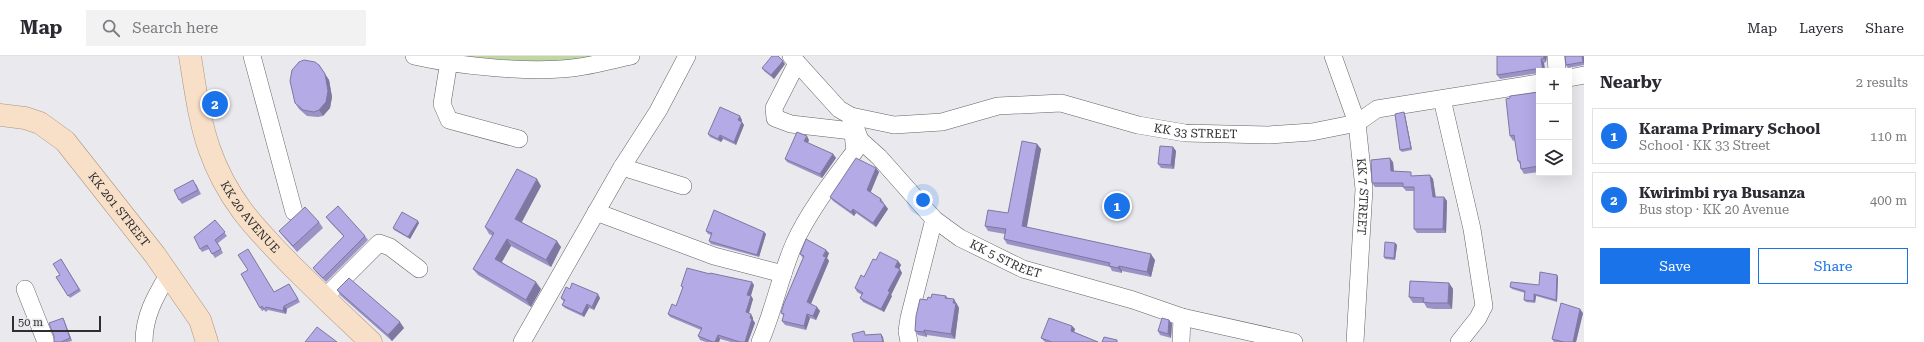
<!DOCTYPE html>
<html lang="en">
<head>
<meta charset="utf-8">
<style>
	:root { --surface:#fff; --page:#f2f2f3; --text:#2b2b33; --muted:#7c7c81; --line:#e1e1e2; --accent:#1a73e8 }
	body { margin:0; font-family:"Roboto Serif",serif; background:var(--page); color:var(--text) }
	.controls { position:absolute; right:12px; top:12px; display:grid; overflow:hidden; border-radius:0px; box-shadow:0 4px 16px #0002 }
	.controls button { width:36px; height:36px; display:grid; place-items:center; padding:0; border:0; border-bottom:1px solid var(--line); background:var(--surface); color:var(--text); font:20px sans-serif }
	.scale { position:absolute; left:12px; bottom:10px; width:89px; box-sizing:border-box; padding-left:4px; border:2px solid #2e2e30; border-top:0; font-size:11px; line-height:14px; white-space:nowrap; color:#2e2e30; -webkit-text-stroke:3px #eae9ee; paint-order:stroke }
	.you { position:absolute; left:923px; top:144px; width:14px; height:14px; margin:-10px; border:3px solid #fff; border-radius:50%; background:#1a73e8; box-shadow:0 0 0 6px #1a73e833 }
	.badge { display:grid; place-items:center; width:26px; height:26px; border-radius:50%; background:var(--accent); color:#fff; font-size:13px; font-weight:700 }
	.pin { position:absolute; translate:-50% -50%; border:2px solid #fff; box-shadow:0 1px 4px #0006 }
	.list { margin:0; padding:0; list-style:none }
	h2 { display:flex; justify-content:space-between; align-items:center; height:52px; margin:0; padding:0 16px; font-size:17px }
	h2 small { font-size:13px; font-weight:400; color:var(--muted) }
	.list li { display:grid; grid-template-columns:26px 1fr auto; gap:12px; align-items:center; box-sizing:border-box; height:56px; margin:0 8px 8px; padding:0 8px; border:1px solid var(--line); border-radius:0px }
	.list b { display:block; font-size:15px; white-space:nowrap }
	.list p { margin:0; font-size:13px; white-space:nowrap; color:var(--muted) }
	.list em { font-size:13px; font-style:normal; color:var(--muted) }
	.actions { display:flex; gap:8px; padding:12px 16px }
	.actions a { flex:1; padding:9px 0; border:1px solid var(--accent); border-radius:0px; text-align:center; font-size:14px; color:var(--accent) }
	.actions .main { background:var(--accent); color:#fff }
	.icon { flex:none; width:22px; height:22px; fill:none; stroke:currentColor; stroke-width:2; stroke-linecap:round; stroke-linejoin:round }
	.map { position:relative; flex:none; width:1584px; height:286px; overflow:hidden }
	header { display:flex; align-items:center; gap:24px; box-sizing:border-box; height:56px; padding:0 20px; background:var(--surface); border-bottom:1px solid var(--line) }
	header strong { font-size:19px }
	nav { display:flex; gap:22px; margin-inline-start:auto; font-size:14px }
	.search { width:280px; height:36px; background:var(--page); display:flex; align-items:center; gap:10px; box-sizing:border-box; padding:0 14px; border-radius:0px; color:var(--muted); font-size:15px }
	main { display:flex }
	aside { flex:1; background:var(--surface) }
	.map>svg:first-child { display:block }
	.green { fill:#c0d7a1 }
	.lines { fill:none; stroke-linecap:round; stroke-linejoin:round }
	.minor-casing { stroke:#646367; stroke-width:18 }
	.major-casing { stroke:#ae937b; stroke-width:23 }
	.minor { stroke:#fff; stroke-width:17 }
	.major { stroke:#f8dfc8; stroke-width:22 }
	.wall { fill:#9b93c6 }
	.shaded-wall { fill:#7e78a1 }
	.building { fill:#b4abe6; stroke:#7e78a1 }
	.labels { text-anchor:middle; stroke-width:3; stroke-linejoin:round; paint-order:stroke }
	.street-label { font-size:12px; fill:#2e2e30; stroke:#eae9ee }
</style>
</head>
<body>
<header>
<strong>Map</strong>
<div class="search"><svg class="icon" aria-label="search" viewBox="0 0 24 24"><circle cx="10" cy="10" r="6"/><path d="M15 15l6 6"/></svg>Search here</div>
<nav><a>Map</a><a>Layers</a><a>Share</a></nav>
</header>
<main>
<div class="map">
<svg width="1584" height="286" viewBox="0 0 1584 286">
	<rect width="100%" height="100%" fill="#eae9ee"/>
	<path class="green" d="M453,0H603L566,8Z"/>
	<g class="lines">
		<g class="minor-casing">
			<g id="minor">
				<path d="M252,0L294,156"/>
				<path d="M414,0C458,10 528,17 572,12C592,10 612,4 631,0"/>
				<path id="s1" d="M791,0L839,53L851,60L860,84L879,101L934,163L960,182L1023,213L1133,244L1182,261L1294,286"/>
				<path id="s2" d="M1333,0L1357,67L1364,133L1355,286"/>
				<path d="M1556,0L1557,15"/>
				<path d="M449,5L442,48L449,64L519,83"/>
				<path d="M797,7L774,52L775,62L791,68L852,75"/>
				<path d="M1569,22L1584,19"/>
				<path d="M1442,43L1472,173L1484,250L1478,262L1459,286"/>
				<path d="M622,111L683,130"/>
				<path d="M596,156L714,200L783,218"/>
				<path d="M25,233L46,286"/>
				<path d="M324,242L379,187L390,191L419,213"/>
				<path d="M144,286C144,260 155,241 168,219"/>
				<path d="M522,286L622,111L658,55L687,0"/>
				<path id="s3" d="M760,286C774,254 780,220 794,188C808,156 834,123 855,95L851,60L894,69L942,66L998,50L1061,47L1138,69L1185,77L1268,79L1312,76L1357,67L1377,53L1539,27"/>
				<path d="M909,286L907,275L909,262L934,163"/>
				<path d="M1181,286L1182,261"/>
			</g>
		</g>
		<g class="major-casing">
			<g id="major">
				<path id="s4" d="M190,0C195,31 199,63 209,92C227,144 255,172 292,210C318,236 344,261 371,286"/>
				<path id="s5" d="M0,59L25,62L40,67L65,85L155,199L200,264L207,286"/>
			</g>
		</g>
		<use href="#minor" class="minor"/>
		<use href="#major" class="major"/>
	</g>
	<path class="wall" d="M1547,0L1546,6L1544,7L1545,15H1539V17L1500,23L1497,19Z
		M1565,0H1584V9L1568,12L1566,9Z
		M785,8L774,23L764,15L762,12Z
		M319,9L329,24L332,41L330,52L323,60L318,61L307,60L299,53L295,47Z
		M1539,36V116L1524,118L1521,113L1520,108L1518,105L1515,84L1513,85L1510,80Z
		M1404,56L1405,59L1412,94L1402,96L1400,94Z
		M742,64L741,65L744,69L736,89L723,83L721,86L710,81L708,78Z
		M809,84L808,87L833,98L836,102L822,122L787,106L785,103Z
		M1037,88L1041,93L1026,171L1155,204L1151,221L1122,215V217L1112,215L1110,211L1007,188L1004,183L1005,178L988,175L985,170L1008,157Z
		M1173,91L1176,95L1174,113L1161,112L1158,108Z
		M1393,106L1394,115L1413,120L1430,119L1433,123L1436,141H1444L1447,145L1446,177H1417L1414,173V135H1406L1403,131H1375L1372,127Z
		M876,112L879,116L870,136L881,143L884,147L883,148L885,149L888,153L876,171L856,157L854,160L833,145L830,141Z
		M196,128L201,138L182,148L179,144Z
		M541,130L522,166L561,191L551,211L511,190L502,206L541,233L531,251L478,219L473,213L493,180L489,178L485,171Z
		M326,161L365,180L368,184L326,226L316,216L313,212L344,181L329,165Z
		M215,164L227,180L218,187L223,197L215,202L209,193L202,196L200,193Z
		M319,166L323,172L297,196L283,180L279,175Z
		M419,167L410,183L394,174L393,172Z
		M706,175L764,176L766,178L759,201L711,188L709,185L711,179L708,178Z
		M1395,187L1397,189L1395,204L1385,203L1384,201Z
		M829,197L827,202L829,205L811,248L820,255L816,264L810,262L806,274L785,269L782,265L784,260L781,257L803,202L800,198Z
		M61,203L81,235L70,242L56,221L60,219Z
		M876,204L898,205L901,209L899,213L902,217L891,239L892,240L884,256L863,246L860,242L862,239L857,236L855,232L864,221Z
		M710,218L754,229L751,240L753,243L749,257L753,262V264L755,267L748,286H731L720,283L719,286H706L700,284L698,280L701,274L670,261L668,258L676,250L683,232L681,230Z
		M1558,221L1557,246L1536,240L1535,247L1526,246L1524,244L1525,237L1512,233L1510,231L1539,229Z
		M1449,227L1453,233L1452,253H1434L1427,252L1424,247H1413L1409,241Z
		M289,228L300,246L287,253L286,258L268,254L266,256L264,254L262,255L260,252L274,236Z
		M570,233L600,242L594,254L589,252L584,261L565,252L562,249L564,246L561,242Z
		M337,234L404,272L392,285L341,240Z
		M946,240L948,242L957,248L959,252L955,283L927,279V281L918,279L915,275L927,244L931,242Z
		M1583,257L1576,286H1554L1552,283Z
		M64,264L72,285L68,286H54Z
		M1169,264L1172,268L1171,282L1160,279L1158,275Z
		M1072,270L1075,273L1074,276L1098,286H1045L1041,282Z"/>
	<path class="shaded-wall" d="M1544,0H1547L1546,6L1544,2Z
		M1582,0L1584,1V8L1583,6Z
		M1541,3L1544,7L1545,15L1543,14Z
		M783,5L785,8L774,23L771,19Z
		M319,9L329,24L332,41L330,52L323,60L319,54Z
		M1404,56L1405,59L1412,94L1411,92Z
		M740,60L742,64L741,67L738,64Z
		M742,66L744,69L736,89L734,86Z
		M720,79L723,83L721,86L718,83Z
		M807,80L809,84L807,89L804,85Z
		M1037,88L1041,93L1026,176L1022,170Z
		M1173,91L1176,95L1174,113L1171,109Z
		M833,98L836,102L822,122L820,118Z
		M1390,102L1393,106L1394,119L1391,115Z
		M876,112L879,116L870,138L867,134Z
		M1430,119L1433,123L1436,145L1433,141Z
		M537,123L541,130L520,169L515,163Z
		M1444,141L1447,145L1446,177L1443,173Z
		M885,149L888,153L876,171L873,167Z
		M853,153L856,157L854,160L851,156Z
		M418,165L419,167L410,183L408,181Z
		M764,176L766,178L759,201L757,199Z
		M507,183L511,190L500,209L495,203Z
		M557,185L561,191L551,211L546,204Z
		M1395,187L1397,189L1395,204L1394,202Z
		M826,194L829,197L827,202L829,205L810,250L807,246Z
		M1151,198L1155,204L1151,221L1147,216Z
		M898,205L901,209L898,215L895,211Z
		M1119,210L1122,215V217L1118,212Z
		M900,213L902,217L891,239L892,240L884,256L881,253L888,235Z
		M1557,219L1558,221L1557,246L1556,244Z
		M536,226L541,233L531,251L526,244Z
		M752,226L754,229L750,242L747,239Z
		M1449,227L1453,233L1452,253L1448,247Z
		M598,238L600,242L594,254L592,251Z
		M1534,238L1536,240L1535,247L1534,245Z
		M751,240L753,243L748,260L746,256Z
		M954,243L959,252L955,283L951,278Z
		M587,248L589,252L584,261L582,258Z
		M284,250L287,253L286,258L283,255Z
		M817,251L820,255L816,264L813,260Z
		M1580,253L1583,257L1576,286H1573Z
		M751,258L753,262V264L755,267L748,286H745L750,262Z
		M807,258L810,262L806,274L804,270Z
		M63,262L64,264L72,285L70,282Z
		M1169,264L1172,268L1171,282L1168,278Z
		M400,266L404,272L392,285L388,279Z
		M1072,270L1075,273L1073,279L1071,275Z
		M924,274L927,279V281L924,276Z
		M881,278L883,281L884,286H883Z
		M718,279L720,283L719,286H715Z"/>
	<path class="building" d="M772,0H778L783,5L771,19L762,12Z
		M1497,0H1544V2L1541,3L1543,14L1535,13L1497,19Z
		M1565,0H1582L1583,6L1566,9Z
		M304,4L315,6L319,9L325,18L328,35L326,46L319,54L314,56L303,54L295,47L290,25L292,14L299,6Z
		M1539,36V110L1521,113L1520,105H1518L1514,79L1510,80L1506,43L1510,42V40Z
		M720,51L740,60L738,64L742,66L734,86L720,79L718,83L708,78Z
		M1404,56L1411,92L1400,94L1395,58Z
		M797,76L807,80L804,85L833,98L820,118L785,103Z
		M1022,85L1037,88L1022,170L1151,198L1147,216L1119,210L1118,212L1109,210L1110,207L1004,183L1006,173L985,170L988,154L1008,157Z
		M1160,90L1173,91L1171,109L1158,108Z
		M856,102L876,112L867,134L881,143L880,145L885,149L873,167L853,153L851,156L830,141Z
		M1390,102L1391,115L1411,116V120L1430,119L1433,141H1444L1443,173H1414V131H1403V127H1372L1371,104Z
		M517,113L537,123L515,163L557,185L546,204L507,183L495,203L536,226L526,244L473,213L494,177L485,171Z
		M193,124L198,134L179,144L174,134Z
		M338,150L365,180L323,222L313,212L344,180L326,161Z
		M305,151L319,166L293,190L279,175Z
		M714,154L764,176L757,199L709,185L712,177L706,175Z
		M402,156L418,165L408,181L393,172Z
		M215,164L225,176L215,184L221,193L212,198L207,189L200,193L194,181Z
		M806,183L826,194L823,200L826,201L807,246L817,251L813,260L807,258L804,270L782,265L784,258L781,257L784,247L804,200L800,198Z
		M1385,186L1395,187L1394,202L1384,201Z
		M248,193L274,236L289,228L298,243L284,250L283,255L266,251L264,253L262,250L260,252L241,218L248,214L238,199Z
		M880,196L898,205L895,211L900,213L888,235L890,236L881,253L860,242L863,237L855,232L861,219L864,221L873,203L876,204Z
		M61,203L79,233L68,240L56,221L60,219L53,208Z
		M687,212L710,218V217L752,226L747,239L751,240L746,256L751,258L750,262L752,263L745,286H740L718,279L715,286H713L698,280L702,272L668,258L672,248L676,250L683,231L681,230Z
		M1540,216L1557,219L1556,244L1534,238V245L1524,244L1525,235L1510,231L1511,226L1539,229Z
		M349,222L400,266L388,279L337,234Z
		M1410,225L1449,227L1448,247H1430L1423,246L1424,242L1409,241Z
		M572,227L598,238L592,251L587,248L582,258L562,249L565,244L561,242L566,231L570,233Z
		M932,238L946,240L945,242L954,243L953,247H956L951,278L924,274V276L915,275L916,260L920,243L927,244L928,241L931,242Z
		M1561,247L1580,253L1573,286H1564L1552,283Z
		M63,262L70,282L61,286H54V280L49,267Z
		M1049,262L1072,270L1071,275L1098,286H1052L1041,282Z
		M1162,262L1169,264L1168,278L1158,275Z
		M317,271L337,286H305Z
		M864,275L865,279L881,278L883,286H854L852,278Z
		M1104,281L1117,284V286H1102Z"/>
	<g class="labels">
		<g class="street-label">
			<text dy="4" stroke="none"><textPath href="#s3" startOffset="602">KK 33 STREET</textPath></text>
			<text dy="4" stroke="none"><textPath href="#s2" startOffset="145">KK 7 STREET</textPath></text>
			<text dy="4" stroke="none"><textPath href="#s5" startOffset="159">KK 201 STREET</textPath></text>
			<text dy="4" stroke="none"><textPath href="#s4" startOffset="175">KK 20 AVENUE</textPath></text>
			<text dy="4" stroke="none"><textPath href="#s1" startOffset="302">KK 5 STREET</textPath></text>
		</g>
	</g>
</svg>
<div class="controls">
<button>+</button>
<button>−</button>
<button><svg class="icon" aria-label="layers" viewBox="0 0 24 24"><path d="M12 4l9 5-9 5-9-5zM3 14l9 5 9-5"/></svg></button>
</div>
<div class="scale">50 m</div>
<div class="you"></div>
<div class="pin badge" style="left:1117px;top:150px">1</div>
<div class="pin badge" style="left:215px;top:48px">2</div>
</div>
<aside>
<h2>Nearby<small>2 results</small></h2>
<ul class="list">
<li><span class="badge">1</span><div><b>Karama Primary School</b><p>School · KK 33 Street</p></div><em>110 m</em></li>
<li><span class="badge">2</span><div><b>Kwirimbi rya Busanza</b><p>Bus stop · KK 20 Avenue</p></div><em>400 m</em></li>
</ul>
<div class="actions"><a class="main">Save</a><a>Share</a></div>
</aside>
</main>
</body>
</html>
